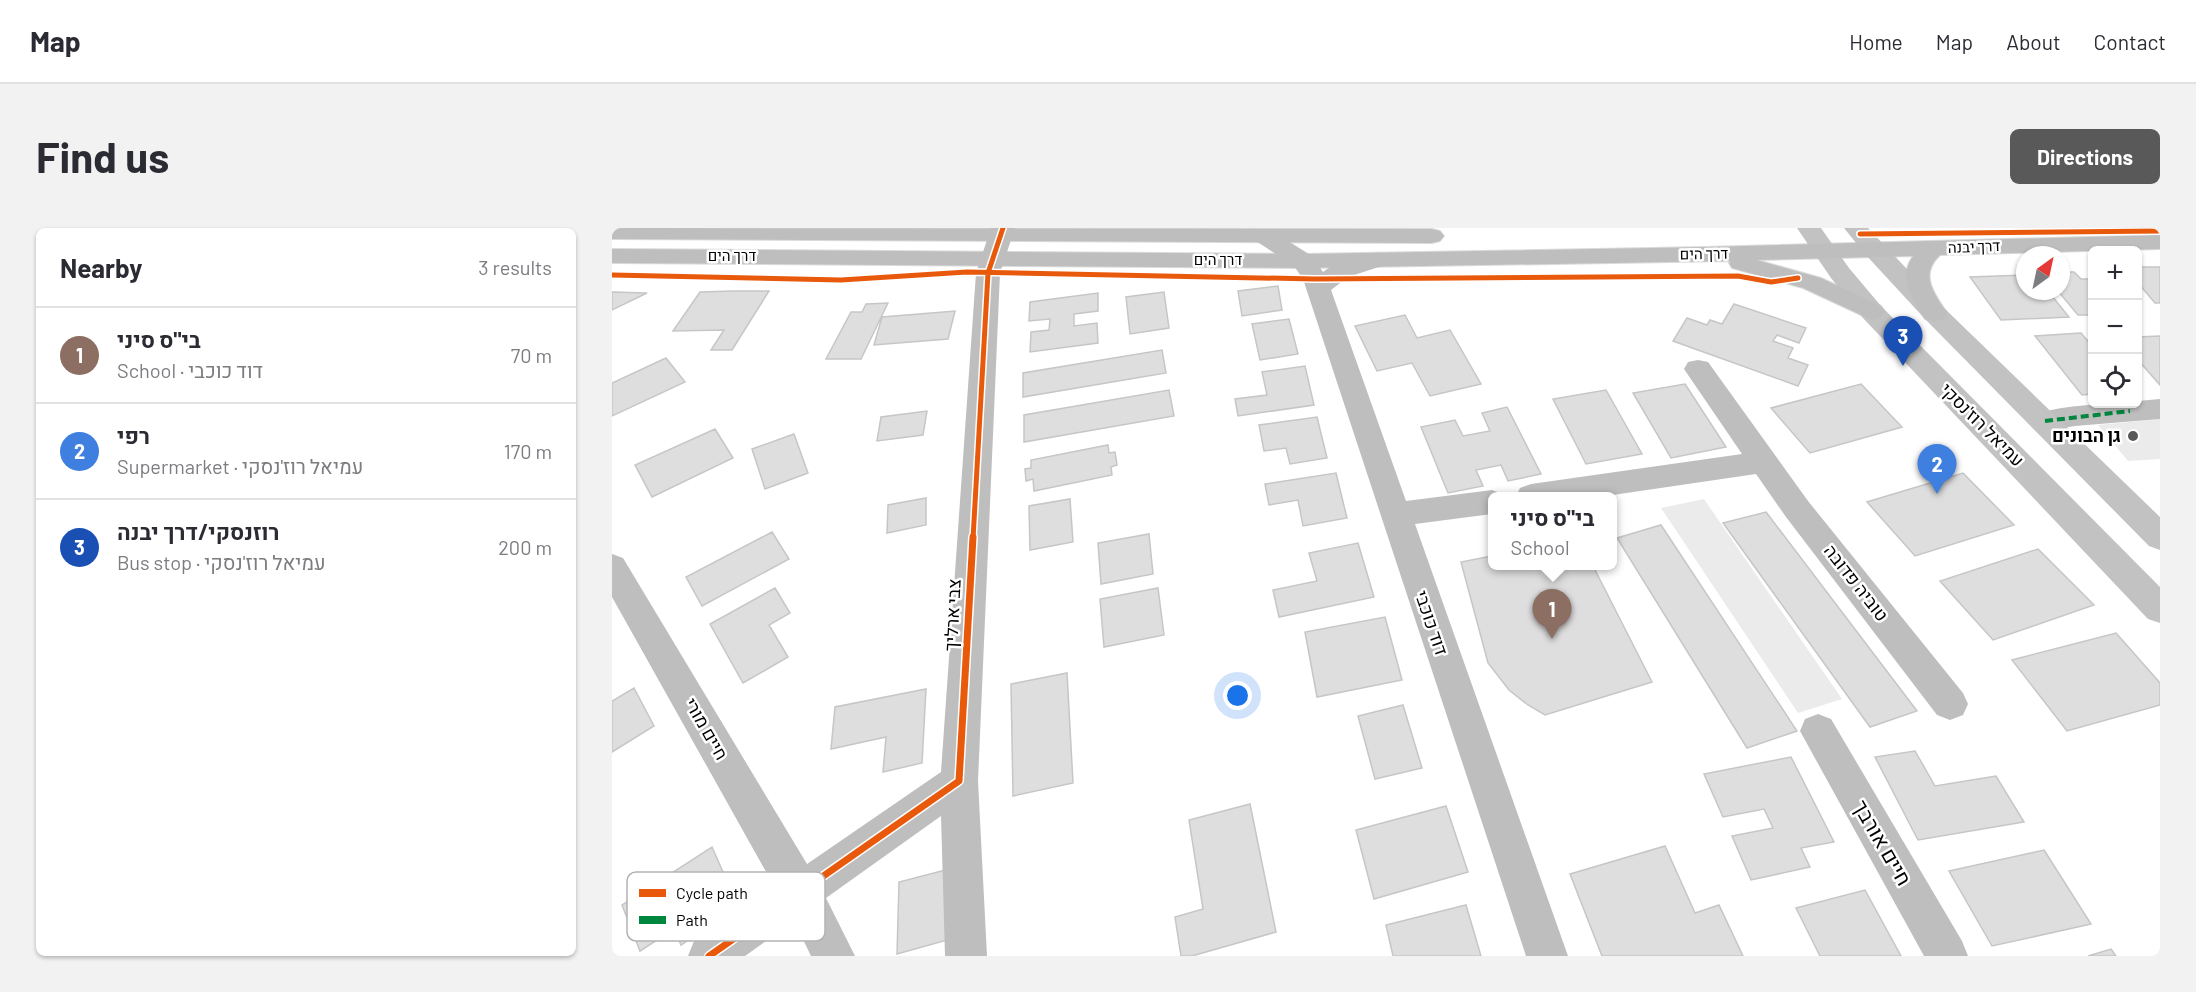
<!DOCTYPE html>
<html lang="en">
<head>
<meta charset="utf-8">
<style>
	:root { --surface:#fff; --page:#f2f2f3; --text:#2b2b33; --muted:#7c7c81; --line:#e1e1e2; --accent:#595959 }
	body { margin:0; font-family:Barlow,Heebo,sans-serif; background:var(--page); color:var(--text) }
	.controls { position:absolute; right:18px; top:18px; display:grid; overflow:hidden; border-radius:9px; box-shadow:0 2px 4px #0004 }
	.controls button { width:54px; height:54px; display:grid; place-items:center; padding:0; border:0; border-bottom:2px solid var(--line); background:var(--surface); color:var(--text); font:30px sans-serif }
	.compass { position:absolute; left:1404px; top:18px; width:54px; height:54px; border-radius:50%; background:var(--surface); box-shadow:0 2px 4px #0004; rotate:33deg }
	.you { position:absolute; left:626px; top:468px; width:21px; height:21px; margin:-15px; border:4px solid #fff; border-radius:50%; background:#1a73e8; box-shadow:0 0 0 9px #1a73e833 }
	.badge { display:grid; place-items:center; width:39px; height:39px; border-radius:50%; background:var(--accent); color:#fff; font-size:20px; font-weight:700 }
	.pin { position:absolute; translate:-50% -50px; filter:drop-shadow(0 2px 3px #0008) }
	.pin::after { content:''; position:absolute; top:32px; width:21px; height:18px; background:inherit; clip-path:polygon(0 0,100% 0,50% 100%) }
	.popup { position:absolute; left:876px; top:264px; width:129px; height:78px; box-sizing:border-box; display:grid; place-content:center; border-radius:9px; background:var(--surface); filter:drop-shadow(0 2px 4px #0005); font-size:20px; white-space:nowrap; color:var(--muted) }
	.popup b { font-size:22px; color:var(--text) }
	.popup::after { content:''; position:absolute; left:50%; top:100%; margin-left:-12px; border:12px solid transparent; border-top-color:var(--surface) }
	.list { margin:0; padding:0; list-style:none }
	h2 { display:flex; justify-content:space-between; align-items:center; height:78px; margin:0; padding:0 24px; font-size:26px }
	h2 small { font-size:20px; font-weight:400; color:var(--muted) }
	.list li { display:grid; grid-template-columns:39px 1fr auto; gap:18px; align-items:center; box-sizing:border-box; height:96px; padding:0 24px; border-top:2px solid var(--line) }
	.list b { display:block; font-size:22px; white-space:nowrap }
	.list p { margin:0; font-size:20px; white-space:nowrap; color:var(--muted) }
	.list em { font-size:20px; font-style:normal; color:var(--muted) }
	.icon { flex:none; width:33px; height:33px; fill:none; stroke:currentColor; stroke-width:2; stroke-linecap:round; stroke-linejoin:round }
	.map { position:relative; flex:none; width:1548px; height:728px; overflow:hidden; border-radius:9px }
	header { display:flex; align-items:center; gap:36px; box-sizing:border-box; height:84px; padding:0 30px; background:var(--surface); border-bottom:2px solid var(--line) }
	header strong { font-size:28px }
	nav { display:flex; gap:33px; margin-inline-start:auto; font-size:21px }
	.intro { display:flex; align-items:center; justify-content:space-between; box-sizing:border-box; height:144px; padding:0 36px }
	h1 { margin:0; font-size:42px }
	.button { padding:15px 27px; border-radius:9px; background:var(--accent); color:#fff; font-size:21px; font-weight:700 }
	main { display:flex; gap:36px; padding:0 36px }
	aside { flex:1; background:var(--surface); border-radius:9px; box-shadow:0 2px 4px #0004 }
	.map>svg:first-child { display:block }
	.green { fill:#ebebeb }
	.building { fill:#dedede; stroke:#c6c6c6; stroke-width:1.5 }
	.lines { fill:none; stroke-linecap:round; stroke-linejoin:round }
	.primary-casing { stroke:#dbdbdb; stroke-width:2 }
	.street { fill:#bebebe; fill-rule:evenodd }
	.secondary { fill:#c2c2c2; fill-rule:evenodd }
	.primary { fill:#bebebe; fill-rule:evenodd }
	.quiet { stroke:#00873e; stroke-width:4; stroke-dasharray:8 4; stroke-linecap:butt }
	.cycleway-far1-casing { stroke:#fff; stroke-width:8 }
	.cycleway-casing { stroke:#fff; stroke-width:10 }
	.cycleway-far1 { stroke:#e8590c; stroke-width:5 }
	.cycleway { stroke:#e8590c; stroke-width:7 }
	.poi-dot { fill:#595959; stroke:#fff; stroke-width:2 }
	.labels { text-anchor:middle; stroke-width:5; stroke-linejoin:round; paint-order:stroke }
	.far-street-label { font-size:15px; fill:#000; stroke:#fff }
	.street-label { font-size:18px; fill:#000; stroke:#fff }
	.poi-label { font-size:18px; font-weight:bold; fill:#000; stroke:#fff; text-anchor:end }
	.near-street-label { font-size:21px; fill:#000; stroke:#fff }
	.key { fill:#fff; stroke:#b2b2b2; stroke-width:1.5 }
	.key-label { font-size:16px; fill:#000 }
</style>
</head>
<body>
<header>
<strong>Map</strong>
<nav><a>Home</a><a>Map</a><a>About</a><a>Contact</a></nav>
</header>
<div class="intro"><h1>Find us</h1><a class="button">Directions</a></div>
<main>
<aside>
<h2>Nearby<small>3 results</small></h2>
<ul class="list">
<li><span class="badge" style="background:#8d6e63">1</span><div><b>בי&quot;ס סיני</b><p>School · דוד כוכבי</p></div><em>70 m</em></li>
<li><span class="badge" style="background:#3f7fe0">2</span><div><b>רפי</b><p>Supermarket · עמיאל רוז'נסקי</p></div><em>170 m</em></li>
<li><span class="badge" style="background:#1a4fb4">3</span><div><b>רוזנסקי/דרך יבנה</b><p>Bus stop · עמיאל רוז'נסקי</p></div><em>200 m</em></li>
</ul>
</aside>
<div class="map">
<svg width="1548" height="728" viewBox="0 0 1548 728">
	<rect width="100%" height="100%" fill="#fff"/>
	<path class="green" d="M1548,191V231L1516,233L1486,197Z
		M1092,271L1230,471L1186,485L1049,280Z"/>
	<path class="building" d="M1526,39H1548V75H1543L1526,55Z
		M1449,44H1462L1469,51H1480V87H1466L1446,63H1449Z
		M1413,47V63H1436L1457,89L1389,92L1358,49Z
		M666,58L670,82L630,88L626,63Z
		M121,63H157L120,122H99L112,102L61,103L88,64Z
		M0,64L35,65L0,82Z
		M552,64L557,100L518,106L514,69Z
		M486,65V83L462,86V98L485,95L486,115L418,124L419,104L437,102L438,91L417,93L418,74Z
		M276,75L249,131H214L239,84H250L254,76Z
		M1122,76L1194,100L1187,115L1165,107L1161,113L1181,120L1176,130L1196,137L1186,158L1061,113L1075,90L1095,97L1098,92L1110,96Z
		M343,83L336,111L262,117L270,89Z
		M793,87L805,110L838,102L869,156L818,168L800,135L765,143L743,98Z
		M677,91L686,126L648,132L640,96Z
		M1469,105L1480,118V166L1470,167L1423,108Z
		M1548,108V157L1526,132V109Z
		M550,122L554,145L411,169V145Z
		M54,130L73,154L0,188V155Z
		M693,138L702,177L626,188L623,171L655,167L650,144Z
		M1073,156L1114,219L1059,230L1021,165Z
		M1249,156L1290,199L1198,225L1159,180Z
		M557,162L562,188L412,214V187Z
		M994,162L1030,226L974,236L941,171Z
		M895,179L929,246L896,253L889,237L864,242L871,258L836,265L809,199L843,192L851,208L878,203L870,185Z
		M315,183L311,207L265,213L269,189Z
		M705,189L715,230L678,236L674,220L652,223L647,197Z
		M103,201L121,230L40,269L23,237Z
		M182,206L196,245L153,261L140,221Z
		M496,217L497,225L503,224L505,237L499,239L500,247L422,263L421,251L414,253L413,241L419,240V232Z
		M724,245L735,290L691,298L686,272L657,277L653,256Z
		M1351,245L1402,297L1303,328L1255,274Z
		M314,270V297L275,305L276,277Z
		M458,271L461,314L418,322L417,278Z
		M1154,284L1305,483L1258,499L1111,295Z
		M1049,297L1185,503L1135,520L1005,310Z
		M160,304L177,331L90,378L74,349Z
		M537,306L541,346L489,356L486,315Z
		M746,315L762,369L667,389L661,362L705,353L697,325Z
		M1426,321L1482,377L1381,412L1328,353Z
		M880,328V338H981L1040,454L933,487L916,477L897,462L876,435L849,334Z
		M163,360L178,385L157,397L176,429L131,455L98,396Z
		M546,360L552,407L492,419L488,371Z
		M773,389L790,452L705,469L693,404Z
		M1504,405L1548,455V477L1455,503L1400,432Z
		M455,445L461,555L401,568L399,456Z
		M22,460L42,498L0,524V473Z
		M314,461L310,535L271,544L274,509L219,521L223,479Z
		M791,477L810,540L763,551L746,488Z
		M1303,523L1323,558L1384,548L1412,594L1306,612L1263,529Z
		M1179,529L1222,614L1189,620L1198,639L1139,652L1120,608L1161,600L1152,581L1111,589L1092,546Z
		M638,576L664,704L580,728H569L563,689L591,681L577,592Z
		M834,578L856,644L762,671L744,602Z
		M1053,618L1083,685L1107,677L1131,728H990L958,646Z
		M100,619L126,678L69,717L62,701L28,723L10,677Z
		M1432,622L1479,696L1380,718L1337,643Z
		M345,639L346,709L285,726L287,654Z
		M1253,662L1289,728H1208L1184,680Z
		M854,677L869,728H781L774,697Z
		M1499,721L1504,728H1476Z"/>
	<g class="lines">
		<g class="primary-casing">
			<path id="primary" d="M0,0L820,1L828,3L832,8L828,13L820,15L0,11Z
				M1548,7V21L1328,27C1307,47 1322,65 1335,85L1331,91L1322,93L1313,91C1300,70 1285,51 1301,28L1145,32L1209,50L1269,78L1273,84L1269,90L1260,92L1191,60L1120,40L1117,35L1118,33L691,40L0,35V21L691,26L1095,19Z"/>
		</g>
		<path class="street" d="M379,0H403L388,45L366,553L375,728H333L329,588L214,670L243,728H199L182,693L133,728H76L82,713L162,658L0,369V326L11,330L195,636L329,544L364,45Z
			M652,1L660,3L700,28L711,44C725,33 758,21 776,26L779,31L776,36L736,49L719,62L794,273L880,262L891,266L892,268H880V286L803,296L956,728H914L691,51L682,38L644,13L640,8L644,3Z
			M1086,132L1096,134L1196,273L1351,465L1356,476L1351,487L1338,492L1325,487L1174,289L1144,246L994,268H904L908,260L919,256L1130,226L1072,141L1076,134Z
			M1548,171V191L1463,198L1433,203L1423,200L1419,193L1423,186C1456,176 1491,176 1526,176V173Z
			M1206,486L1219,491L1350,713L1356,728H1312L1188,503L1193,491Z"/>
		<path class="secondary" d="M1185,0H1209L1237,40L1269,78L1548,359V395L1536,391L1251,90L1219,50Z
			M1232,0H1256L1331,79L1548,289V322L1537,318L1313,91L1253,26Z"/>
		<use href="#primary" class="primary"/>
		<path class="quiet" d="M1433,193L1518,183"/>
		<g class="cycleway-far1-casing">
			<path id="cycleway-far1" d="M1248,6L1548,3
				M0,47L229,52L355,44L703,51L1126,48L1159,54L1186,50
				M361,311L376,45L391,0"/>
		</g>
		<g class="cycleway-casing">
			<path id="cycleway" d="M97,728L347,553L361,309"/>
		</g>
		<use href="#cycleway-far1" class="cycleway-far1"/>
		<use href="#cycleway" class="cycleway"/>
	</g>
	<circle class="poi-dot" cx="1521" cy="208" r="6"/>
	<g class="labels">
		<g class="far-street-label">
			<text transform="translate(1362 19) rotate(-2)" y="5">דרך יבנה</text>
			<text transform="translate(1092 26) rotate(-1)" y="5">דרך הים</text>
			<text x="120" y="33">דרך הים</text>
			<text x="606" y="37">דרך הים</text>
		</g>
		<g class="street-label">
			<text transform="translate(1370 197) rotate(45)" y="6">עמיאל רוז'נסקי</text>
			<text transform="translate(1244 355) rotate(52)" y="6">טוביה פדובה</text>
			<text transform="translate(341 387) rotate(-87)" y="6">צבי ארליך</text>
			<text transform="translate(819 395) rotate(71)" y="6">דוד כוכבי</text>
			<text transform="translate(94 501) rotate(60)" y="6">חיים מורי</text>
		</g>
		<g class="poi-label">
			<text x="1509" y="214">גן הבונים</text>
		</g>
		<g class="near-street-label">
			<text transform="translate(1270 615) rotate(60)" y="7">חיים אורבך</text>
		</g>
	</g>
	<rect x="15" y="644" width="198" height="69" rx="9" class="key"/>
	<rect x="27" y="661" width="27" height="8" fill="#e8590c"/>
	<rect x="27" y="688" width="27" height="8" fill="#00873e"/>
	<g class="key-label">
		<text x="64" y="671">Cycle path</text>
		<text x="64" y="698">Path</text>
	</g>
</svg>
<div class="controls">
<button>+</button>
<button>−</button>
<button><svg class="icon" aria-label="locate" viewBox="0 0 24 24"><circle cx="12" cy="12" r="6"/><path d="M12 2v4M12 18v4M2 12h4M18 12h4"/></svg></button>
</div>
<svg class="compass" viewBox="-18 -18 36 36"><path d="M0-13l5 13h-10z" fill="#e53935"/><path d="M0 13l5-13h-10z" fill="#7c7c81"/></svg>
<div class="you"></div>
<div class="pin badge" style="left:940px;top:411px;background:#8d6e63">1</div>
<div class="popup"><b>בי&quot;ס סיני</b>School</div>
<div class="pin badge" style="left:1325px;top:266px;background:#3f7fe0">2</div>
<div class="pin badge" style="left:1291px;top:138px;background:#1a4fb4">3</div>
</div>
</main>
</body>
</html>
